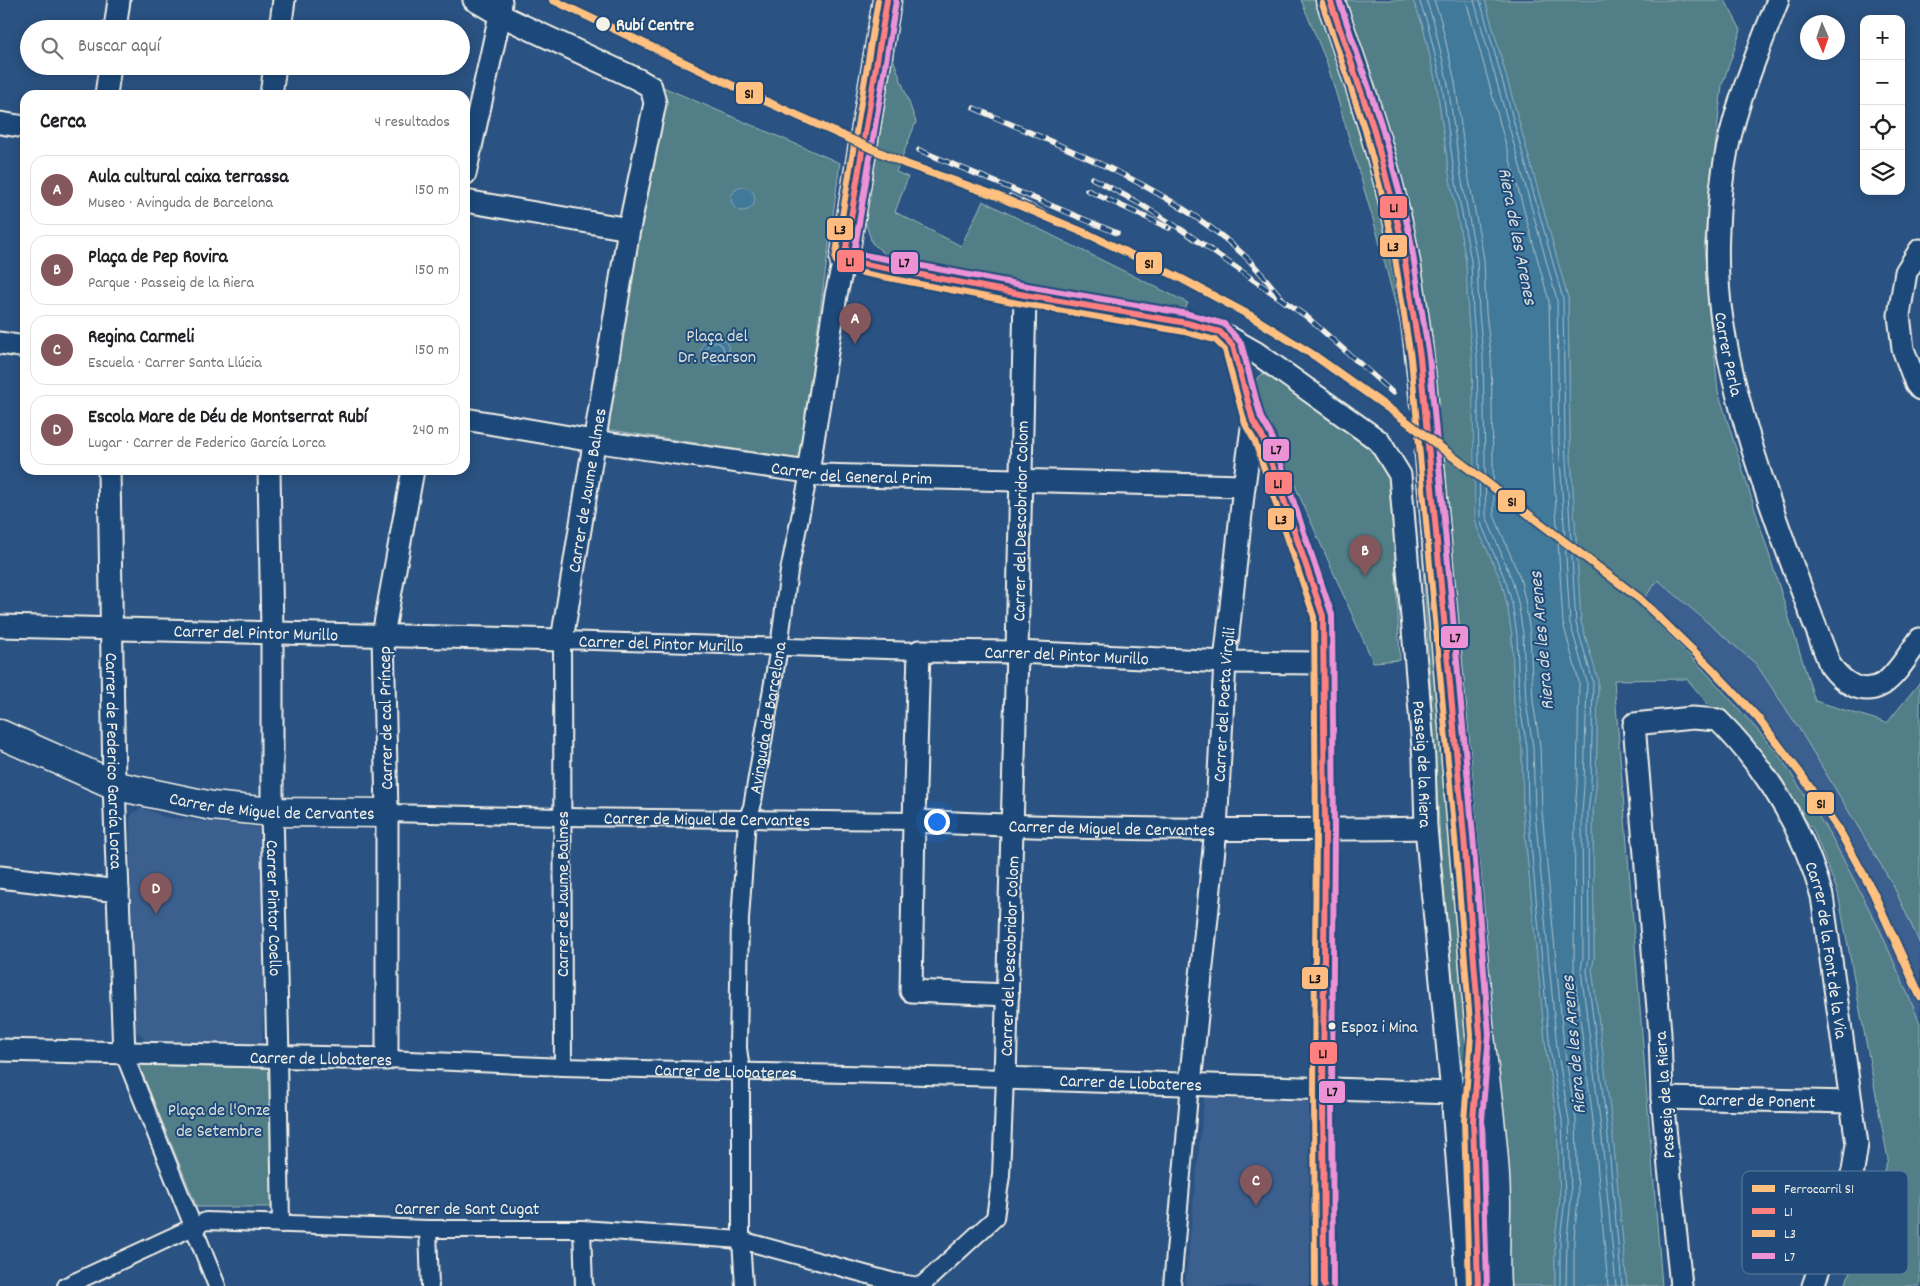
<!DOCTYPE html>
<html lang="es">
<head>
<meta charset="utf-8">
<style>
	:root { --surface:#fff; --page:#f6f6f6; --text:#202124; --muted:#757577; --line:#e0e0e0; --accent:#84575d }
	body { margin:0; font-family:Dekko,sans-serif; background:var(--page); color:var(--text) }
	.controls { position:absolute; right:15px; top:15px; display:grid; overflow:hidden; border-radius:10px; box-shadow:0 2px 12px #0003 }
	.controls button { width:45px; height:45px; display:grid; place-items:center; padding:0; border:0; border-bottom:1px solid var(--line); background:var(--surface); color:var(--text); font:25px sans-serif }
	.compass { position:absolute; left:1800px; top:15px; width:45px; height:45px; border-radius:50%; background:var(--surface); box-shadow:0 2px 12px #0003; rotate:178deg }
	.you { position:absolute; left:936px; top:821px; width:18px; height:18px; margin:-12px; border:4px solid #fff; border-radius:50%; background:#1a73e8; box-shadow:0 0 0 8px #1a73e833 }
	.badge { display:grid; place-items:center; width:32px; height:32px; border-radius:50%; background:var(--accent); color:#fff; font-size:16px; font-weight:700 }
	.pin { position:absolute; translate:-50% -41px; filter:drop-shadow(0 1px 2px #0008) }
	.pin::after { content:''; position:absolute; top:26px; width:18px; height:15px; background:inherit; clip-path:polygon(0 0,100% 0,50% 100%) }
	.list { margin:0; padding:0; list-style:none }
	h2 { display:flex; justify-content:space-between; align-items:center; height:65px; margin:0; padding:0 20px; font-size:21px }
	h2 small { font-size:16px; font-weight:400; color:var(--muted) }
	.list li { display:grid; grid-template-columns:32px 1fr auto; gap:15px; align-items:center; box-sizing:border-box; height:70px; margin:0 10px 10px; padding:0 10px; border:1px solid var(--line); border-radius:15px }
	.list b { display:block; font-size:19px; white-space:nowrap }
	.list p { margin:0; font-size:16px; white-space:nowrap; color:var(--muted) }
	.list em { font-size:16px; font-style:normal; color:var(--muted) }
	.icon { flex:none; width:28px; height:28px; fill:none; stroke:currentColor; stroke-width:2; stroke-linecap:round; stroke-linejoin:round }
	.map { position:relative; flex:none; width:1920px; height:1286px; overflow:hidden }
	.search { position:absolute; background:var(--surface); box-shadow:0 2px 12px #0003; left:20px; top:20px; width:450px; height:55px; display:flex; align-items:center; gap:12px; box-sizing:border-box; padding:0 18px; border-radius:28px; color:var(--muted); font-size:19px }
	.panel { position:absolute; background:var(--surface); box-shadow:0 2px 12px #0003; left:20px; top:90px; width:450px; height:385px; border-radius:15px }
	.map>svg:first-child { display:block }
	.built { fill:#3b5f8e }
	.green { fill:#517e87; stroke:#a2b8b8 }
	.water { fill:#41799a; stroke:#89a9b9 }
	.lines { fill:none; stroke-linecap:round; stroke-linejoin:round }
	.shore { stroke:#acc1c9; stroke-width:1 }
	.secondary-tunnel { stroke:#486a91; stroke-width:28; stroke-dasharray:28 14; stroke-linecap:butt }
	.pedestrian-casing { stroke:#f4f1e8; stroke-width:20 }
	.minor-casing { stroke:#f4f1e8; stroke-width:25 }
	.tertiary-casing { stroke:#f4f1e8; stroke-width:31 }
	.secondary-casing { stroke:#f4f1e8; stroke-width:31 }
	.pedestrian { stroke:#1f4a7a; stroke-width:16 }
	.minor { stroke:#1f4a7a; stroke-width:21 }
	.tertiary { stroke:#1f4a7a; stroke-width:28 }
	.secondary { stroke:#1f4a7a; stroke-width:28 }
	.rail-casing { stroke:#f4f1e8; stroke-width:5.5 }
	.rail { stroke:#1f4a7a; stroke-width:4; stroke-dasharray:11; stroke-linecap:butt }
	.tertiary-bridge-casing { stroke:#f4f1e8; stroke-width:31; stroke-linecap:butt }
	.tertiary-bridge { stroke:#1f4a7a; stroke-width:28 }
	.bus-1-casing { stroke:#1f4a7a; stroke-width:10 }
	.bus-2-casing { stroke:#1f4a7a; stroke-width:10 }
	.bus-3-casing { stroke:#1f4a7a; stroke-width:10 }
	.bus-1 { stroke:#ff8081; stroke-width:6 }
	.bus-2 { stroke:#ffbb80; stroke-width:6 }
	.bus-3 { stroke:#ec92d5; stroke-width:6 }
	.rail-1-casing { stroke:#1f4a7a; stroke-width:11 }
	.rail-1 { stroke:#ffc080; stroke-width:8 }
	.stop-dot { fill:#f4f1e8; stroke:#1f4a7a; stroke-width:2 }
	.labels { text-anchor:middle; stroke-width:4; stroke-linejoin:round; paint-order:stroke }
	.bus-label { font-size:17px; fill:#f4f1e8; stroke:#1f4a7a; text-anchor:start }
	.stop-label { font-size:18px; font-weight:bold; fill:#f4f1e8; stroke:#1f4a7a; text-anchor:start }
	.park-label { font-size:18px; fill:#dce0d9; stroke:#1f4a7a }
	.street-label { font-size:18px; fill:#f4f1e8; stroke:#1f4a7a }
	.water-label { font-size:19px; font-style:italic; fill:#d9dfdc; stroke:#1f4a7a }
	.key { fill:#1f4a7a; stroke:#5f7c9b; stroke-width:1 }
	.key-label { font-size:14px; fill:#f4f1e8 }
	.line-badge { stroke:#1f4a7a; stroke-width:2 }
	.pale-badge-label { font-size:14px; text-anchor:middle; font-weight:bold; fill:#111 }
</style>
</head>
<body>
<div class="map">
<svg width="1920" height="1286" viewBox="0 0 1920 1286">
	<rect width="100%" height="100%" fill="#2a5282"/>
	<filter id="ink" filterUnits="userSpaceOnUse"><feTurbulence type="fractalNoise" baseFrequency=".02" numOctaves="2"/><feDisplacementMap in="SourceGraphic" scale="10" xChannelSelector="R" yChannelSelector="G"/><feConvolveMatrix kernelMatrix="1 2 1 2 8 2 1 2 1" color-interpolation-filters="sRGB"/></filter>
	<g filter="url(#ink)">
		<path class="built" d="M1658,580L1756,664L1798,727L1893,885L1920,944V1023L1880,930L1831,836L1777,752L1703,669L1639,605Z
			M142,808L165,817L263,828L265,955L262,1044L147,1041L133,1028L130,819L133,813Z
			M1205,1089L1303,1093L1317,1108L1318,1286H1185Z"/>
		<path class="green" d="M1301,0H1413L1423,26L1437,87L1449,173L1466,261L1468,314L1472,356L1477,527L1502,583L1507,604L1512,635L1514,703L1522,748L1523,812L1546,1050L1557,1120L1560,1199L1555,1238V1286H1476L1446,935L1416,455L1414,377L1377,233L1327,63Z
			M1485,0H1725L1741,30L1722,85L1704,248L1718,391L1815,701L1887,723L1920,682V944L1893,885L1798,727L1756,664L1658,580L1639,605L1703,669L1777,752L1831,836L1880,930L1920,1023V1286H1845L1888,1159L1838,893L1813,829L1687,679L1614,680L1662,1286H1627L1612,1126L1592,969L1594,958L1593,812L1596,787L1598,680L1581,622L1570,442L1568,298Z
			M893,58L916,122L896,172L908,177L895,212L961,246L983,201L1188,303L1183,313L886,255L872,243L863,215Z
			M663,87L840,163L800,459L604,429Z
			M1262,374L1278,380L1370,445L1388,475L1392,492L1400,660L1373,662L1254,393V382Z
			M139,1065L271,1068L273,1207H197Z"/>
		<path class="water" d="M1413,0H1485L1568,298L1570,442L1581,622L1598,680L1596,787L1593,812L1594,958L1592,969L1612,1126L1627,1286H1555V1238L1560,1199L1557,1120L1546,1050L1523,812L1522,748L1514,703L1512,635L1507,604L1502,583L1477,527L1475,518L1472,356L1468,314L1466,261L1449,173L1437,87L1423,26Z
			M731 199a12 12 0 1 1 24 0a12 12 0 1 1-24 0Z
			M701 351a14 14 0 1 1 28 0a14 14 0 1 1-28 0Z"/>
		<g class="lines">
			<path class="shore" d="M1419,0L1428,25L1442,85L1454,172L1471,261L1473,314L1477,356L1480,517L1482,526L1506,582L1512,603L1517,635L1519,702L1527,747L1528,812L1550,1049L1562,1120L1565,1199L1560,1239V1286
				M1426,0L1434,23L1448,84L1460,171L1477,260L1479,313L1483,355L1486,516L1512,580L1518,602L1523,634L1526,702L1533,747L1535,812L1557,1048L1569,1120L1571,1199L1567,1239L1566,1286
				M1434,0L1441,21L1455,82L1467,169L1484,259L1486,313L1491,355L1494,515L1520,578L1525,600L1530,633L1533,701L1540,746L1542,811L1564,1047L1576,1119L1578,1199L1574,1239V1286
				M1466,0L1549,301L1552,443L1563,623L1579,682L1577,785L1575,811L1574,971L1594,1128L1608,1286
				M1474,0L1557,300L1559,442L1570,623L1587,682L1584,786L1582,812L1583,957L1581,970L1601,1128L1616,1286
				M1480,0L1563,299L1565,442L1576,623L1593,681L1591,787L1588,812L1589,957L1587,970L1607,1127L1622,1286
				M706 351a9 9 0 1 1 18 0a9 9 0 1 1-18 0Z"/>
			<path class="secondary-tunnel" d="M1424,402L1429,453"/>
			<g class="pedestrian-casing">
				<g id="pedestrian">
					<path id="s1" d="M387,813L562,817L914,821"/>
					<path d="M124,1054L217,1286"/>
					<path d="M278,1057L281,1224"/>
					<path id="s2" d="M387,1059L563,1067L1005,1078L1001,1175L995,1218L921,1286"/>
					<path id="s3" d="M563,1067L562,640L919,651"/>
					<path d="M428,1229L430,1286"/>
					<path d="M582,1229L584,1286"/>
					<path d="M66,1286L206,1221L428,1229H582L741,1240L894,1282L919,1286"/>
					<path id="s4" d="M744,1286L741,1240V1070L738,1048L740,919L747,819L752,807L779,647L789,571L807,483L808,472"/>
					<path d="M1172,1286L1190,1084"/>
				</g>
			</g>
			<g class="minor-casing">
				<g id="minor">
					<path id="s5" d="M1778,0C1759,49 1738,98 1727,150C1717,200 1714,269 1722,320C1740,436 1789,556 1830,665C1842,682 1862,697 1883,684C1898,674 1909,653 1920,639"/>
					<path d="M115,29L119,0"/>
					<path d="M280,29L284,0"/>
					<path d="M106,95L110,66"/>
					<path d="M271,95L275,66"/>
					<path d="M0,123L25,127"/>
					<path d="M465,174L500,15L501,1"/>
					<path d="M465,201L629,229"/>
					<path d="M1920,250L1906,272L1899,315L1903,349L1916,384L1920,389"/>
					<path id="s6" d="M1025,295L1017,652L1005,1078L1452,1093"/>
					<path d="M0,343L25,347"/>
					<path id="s7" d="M465,419L593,441L808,472L819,475L1244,486"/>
					<path d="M1253,421L1263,438L1323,616L1325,830L1323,1089L1324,1286"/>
					<path id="s8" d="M109,470L114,785L124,1054"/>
					<path id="s9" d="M269,470L272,632V812L278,1057"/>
					<path id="s10" d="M808,472L836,295L844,260L1025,295L1187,323L1220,332L1255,352L1379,441L1400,475L1424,759L1426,828L1452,1093L1467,1286"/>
					<path id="s11" d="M0,626L562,640L629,229L655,103L651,87L639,80L500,15L474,0"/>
					<path id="s12" d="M914,821C1084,830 1255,831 1426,828"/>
					<path d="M0,877L118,891"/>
					<path id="s13" d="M1008,995L911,991L914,821L919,651L1017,652L1225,662L1323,663"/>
					<path d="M0,1050L387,1059V813L383,635L413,470"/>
					<path id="s14" d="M1190,1084L1216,829L1225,662L1244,486L1253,421L1233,346L1222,334"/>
					<path id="s15" d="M1662,1098L1851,1102"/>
					<path id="s16" d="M1681,1286L1662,1098L1660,1033L1634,724L1692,718L1718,720C1767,769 1803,829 1822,896L1857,1144L1853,1171L1813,1286"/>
				</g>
			</g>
			<g class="tertiary-casing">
				<g id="tertiary">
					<path d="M878,55L887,0"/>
					<path d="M844,260L858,175"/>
					<path id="s17" d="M0,734L117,786L212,806L272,812L387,813"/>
				</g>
			</g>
			<g class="secondary-casing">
				<path id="secondary" d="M1330,0C1358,77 1384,156 1401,236C1412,291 1419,346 1424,402
					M1429,453L1480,1035C1486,1090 1495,1146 1496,1202C1496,1230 1494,1258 1496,1286
					M1473,1128L1474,1183L1478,1258"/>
			</g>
			<use href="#pedestrian" class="pedestrian"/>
			<use href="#minor" class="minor"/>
			<use href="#tertiary" class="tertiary"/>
			<use href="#secondary" class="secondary"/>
			<g class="rail-casing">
				<path id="rail" d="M974,108C1068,150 1170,186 1246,257C1260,271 1273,288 1286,303
					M919,150L1117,233
					M1092,178L1137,202L1182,230L1307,317L1393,393
					M1087,190L1169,228
					M1010,196L1092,236"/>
			</g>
			<use href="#rail" class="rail"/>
			<g class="tertiary-bridge-casing">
				<path id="tertiary-bridge" d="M858,175L878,55"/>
			</g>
			<use href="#tertiary-bridge" class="tertiary-bridge"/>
			<g class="bus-1-casing">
				<path id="bus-1" d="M887,0L844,260L1025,295L1187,323L1220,332L1233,346L1253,421L1263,438L1323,616L1325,830L1323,1089L1324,1286
					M1330,0L1373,127L1391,196L1401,237L1420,357L1464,837L1480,1035L1473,1120L1478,1286"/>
			</g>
			<g class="bus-2-casing">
				<path id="bus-2" d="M878,0L835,259L838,266L842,269L1023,304L1185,332L1215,340L1225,350L1245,424L1255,442L1314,617L1316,830L1314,1089L1315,1286
					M1322,3L1365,130L1383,198L1392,239L1411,358L1455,838L1471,1035L1464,1120L1469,1286"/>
			</g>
			<g class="bus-3-casing">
				<path id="bus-3" d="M1339,0L1381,124L1400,194L1410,236L1429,356L1473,836L1489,1034L1482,1120L1487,1286
					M896,1L854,253L1027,286L1188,314L1224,324L1241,343L1261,418L1271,435L1332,615L1334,830L1332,1089L1333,1286"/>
			</g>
			<use href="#bus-1" class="bus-1"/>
			<use href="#bus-2" class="bus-2"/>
			<use href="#bus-3" class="bus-3"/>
			<g class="rail-1-casing">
				<path id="rail-1" d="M553,0L765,101L906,164L997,196L1092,236L1182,279L1249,315L1315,356L1402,418L1640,599L1711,668L1758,718L1800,773L1839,830L1873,892L1920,996"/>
			</g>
			<use href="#rail-1" class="rail-1"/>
		</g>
	</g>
	<g class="stop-dot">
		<circle cx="603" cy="24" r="8"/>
		<circle cx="1332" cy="1026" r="4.5"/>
	</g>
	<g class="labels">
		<g class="bus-label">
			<text x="1341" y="1032">Espoz i Mina</text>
		</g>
		<g class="stop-label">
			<text x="616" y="30">Rubí Centre</text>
		</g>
		<g class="park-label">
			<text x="717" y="341">Plaça del<tspan x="717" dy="21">Dr. Pearson</tspan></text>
			<text x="219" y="1115">Plaça de l'Onze<tspan x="219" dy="21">de Setembre</tspan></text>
		</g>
		<g class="street-label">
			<text dy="6" stroke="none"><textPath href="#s5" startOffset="364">Carrer Perla</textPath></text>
			<text dy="6" stroke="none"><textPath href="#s7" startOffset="391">Carrer del General Prim</textPath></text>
			<text dy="6" stroke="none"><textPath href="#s11" startOffset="714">Carrer de Jaume Balmes</textPath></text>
			<text transform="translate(1020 521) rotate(-89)" y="6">Carrer del Descobridor Colom</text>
			<text dy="6" stroke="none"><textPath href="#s11" startOffset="256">Carrer del Pintor Murillo</textPath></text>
			<text dy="6" stroke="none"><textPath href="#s3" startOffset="526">Carrer del Pintor Murillo</textPath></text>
			<text dy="6" stroke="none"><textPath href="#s13" startOffset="585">Carrer del Pintor Murillo</textPath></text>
			<text dy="6" stroke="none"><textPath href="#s14" startOffset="381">Carrer del Poeta Virgili</textPath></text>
			<text transform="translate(385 718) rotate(-91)" y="6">Carrer de cal Príncep</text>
			<text dy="6" stroke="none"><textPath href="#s4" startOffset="571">Avinguda de Barcelona</textPath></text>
			<text dy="6" stroke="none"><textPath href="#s8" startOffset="291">Carrer de Federico García Lorca</textPath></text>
			<text dy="6" stroke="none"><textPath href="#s10" startOffset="1121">Passeig de la Riera</textPath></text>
			<text dy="6" stroke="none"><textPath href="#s17" startOffset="285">Carrer de Miguel de Cervantes</textPath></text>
			<text dy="6" stroke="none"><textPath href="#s1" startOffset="320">Carrer de Miguel de Cervantes</textPath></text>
			<text dy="6" stroke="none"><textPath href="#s12" startOffset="198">Carrer de Miguel de Cervantes</textPath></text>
			<text transform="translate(562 894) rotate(-90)" y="6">Carrer de Jaume Balmes</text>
			<text dy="6" stroke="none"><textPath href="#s9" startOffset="438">Carrer Pintor Coello</textPath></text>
			<text dy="6" stroke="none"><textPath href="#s16" startOffset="909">Carrer de la Font de la Via</textPath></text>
			<text transform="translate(1009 956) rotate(-88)" y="6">Carrer del Descobridor Colom</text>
			<text transform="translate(321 1058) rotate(1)" y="6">Carrer de Llobateres</text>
			<text dy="6" stroke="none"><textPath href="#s2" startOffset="339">Carrer de Llobateres</textPath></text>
			<text dy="6" stroke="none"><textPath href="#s6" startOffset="909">Carrer de Llobateres</textPath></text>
			<text transform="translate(1664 1095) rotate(-94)" y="6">Passeig de la Riera</text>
			<text dy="6" stroke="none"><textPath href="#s15" startOffset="95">Carrer de Ponent</textPath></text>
			<text x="467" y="1214">Carrer de Sant Cugat</text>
		</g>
		<g class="water-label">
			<text transform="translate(1519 236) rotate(79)" y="7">Riera de les Arenes</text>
			<text transform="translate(1540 641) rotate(-95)" y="7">Riera de les Arenes</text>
			<text transform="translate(1572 1045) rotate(-95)" y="7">Riera de les Arenes</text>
		</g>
	</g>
	<rect x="1742" y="1171" width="166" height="103" rx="8" class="key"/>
	<rect x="1752" y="1185" width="23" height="7" fill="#ffc080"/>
	<rect x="1752" y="1208" width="23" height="6" fill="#ff8081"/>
	<rect x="1752" y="1230" width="23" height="7" fill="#ffbb80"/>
	<rect x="1752" y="1253" width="23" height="6" fill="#ec92d5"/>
	<g class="key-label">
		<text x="1784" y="1193">Ferrocarril S1</text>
		<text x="1784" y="1216">L1</text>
		<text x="1784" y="1238">L3</text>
		<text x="1784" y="1261">L7</text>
	</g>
	<g class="line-badge">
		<rect x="735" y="81" width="29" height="24" rx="5" fill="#ffc080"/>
		<rect x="1379" y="195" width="29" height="24" rx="5" fill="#ff8081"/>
		<rect x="826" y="217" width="28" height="24" rx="5" fill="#ffbb80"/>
		<rect x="1379" y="234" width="29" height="24" rx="5" fill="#ffbb80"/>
		<rect x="836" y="249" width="29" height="24" rx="5" fill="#ff8081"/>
		<rect x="890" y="251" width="29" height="24" rx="5" fill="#ec92d5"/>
		<rect x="1135" y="251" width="28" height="24" rx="5" fill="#ffc080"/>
		<rect x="1262" y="438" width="28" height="24" rx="5" fill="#ec92d5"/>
		<rect x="1264" y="471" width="29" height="24" rx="5" fill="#ff8081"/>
		<rect x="1497" y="489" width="29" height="24" rx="5" fill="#ffc080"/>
		<rect x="1267" y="507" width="28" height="24" rx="5" fill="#ffbb80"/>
		<rect x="1440" y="625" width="29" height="24" rx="5" fill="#ec92d5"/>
		<rect x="1806" y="791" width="29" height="24" rx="5" fill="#ffc080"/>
		<rect x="1301" y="966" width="28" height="24" rx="5" fill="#ffbb80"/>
		<rect x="1309" y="1041" width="29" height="24" rx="5" fill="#ff8081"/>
		<rect x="1318" y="1080" width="28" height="24" rx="5" fill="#ec92d5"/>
	</g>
	<g class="pale-badge-label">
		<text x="749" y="98">S1</text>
		<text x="1394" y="212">L1</text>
		<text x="840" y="234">L3</text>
		<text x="1393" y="251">L3</text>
		<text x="850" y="266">L1</text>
		<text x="904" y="267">L7</text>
		<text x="1149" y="268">S1</text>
		<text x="1276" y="454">L7</text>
		<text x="1278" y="488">L1</text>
		<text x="1512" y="506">S1</text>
		<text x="1281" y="524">L3</text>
		<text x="1455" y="642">L7</text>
		<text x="1821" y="808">S1</text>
		<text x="1315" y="983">L3</text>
		<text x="1323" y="1058">L1</text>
		<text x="1332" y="1096">L7</text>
	</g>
</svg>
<div class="controls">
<button>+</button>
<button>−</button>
<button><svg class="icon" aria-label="locate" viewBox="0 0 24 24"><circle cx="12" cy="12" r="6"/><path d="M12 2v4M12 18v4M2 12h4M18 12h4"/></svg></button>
<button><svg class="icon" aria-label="layers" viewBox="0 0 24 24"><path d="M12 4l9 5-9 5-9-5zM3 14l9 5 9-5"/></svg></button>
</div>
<svg class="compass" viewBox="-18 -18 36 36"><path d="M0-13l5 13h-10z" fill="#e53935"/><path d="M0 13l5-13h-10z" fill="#757577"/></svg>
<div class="you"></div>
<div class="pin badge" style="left:855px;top:344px">A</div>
<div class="pin badge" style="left:1365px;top:576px">B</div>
<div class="pin badge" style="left:1256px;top:1206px">C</div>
<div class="pin badge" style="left:156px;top:914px">D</div>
<div class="search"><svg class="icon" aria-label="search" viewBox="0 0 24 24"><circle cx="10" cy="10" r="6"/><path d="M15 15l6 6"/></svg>Buscar aquí</div>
<section class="panel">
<h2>Cerca<small>4 resultados</small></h2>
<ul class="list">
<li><span class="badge">A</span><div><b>Aula cultural caixa terrassa</b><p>Museo · Avinguda de Barcelona</p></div><em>150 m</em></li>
<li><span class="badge">B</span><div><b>Plaça de Pep Rovira</b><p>Parque · Passeig de la Riera</p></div><em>150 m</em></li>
<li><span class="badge">C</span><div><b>Regina Carmeli</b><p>Escuela · Carrer Santa Llúcia</p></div><em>150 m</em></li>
<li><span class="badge">D</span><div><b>Escola Mare de Déu de Montserrat Rubí</b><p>Lugar · Carrer de Federico García Lorca</p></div><em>240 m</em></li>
</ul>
</section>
</div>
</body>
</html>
